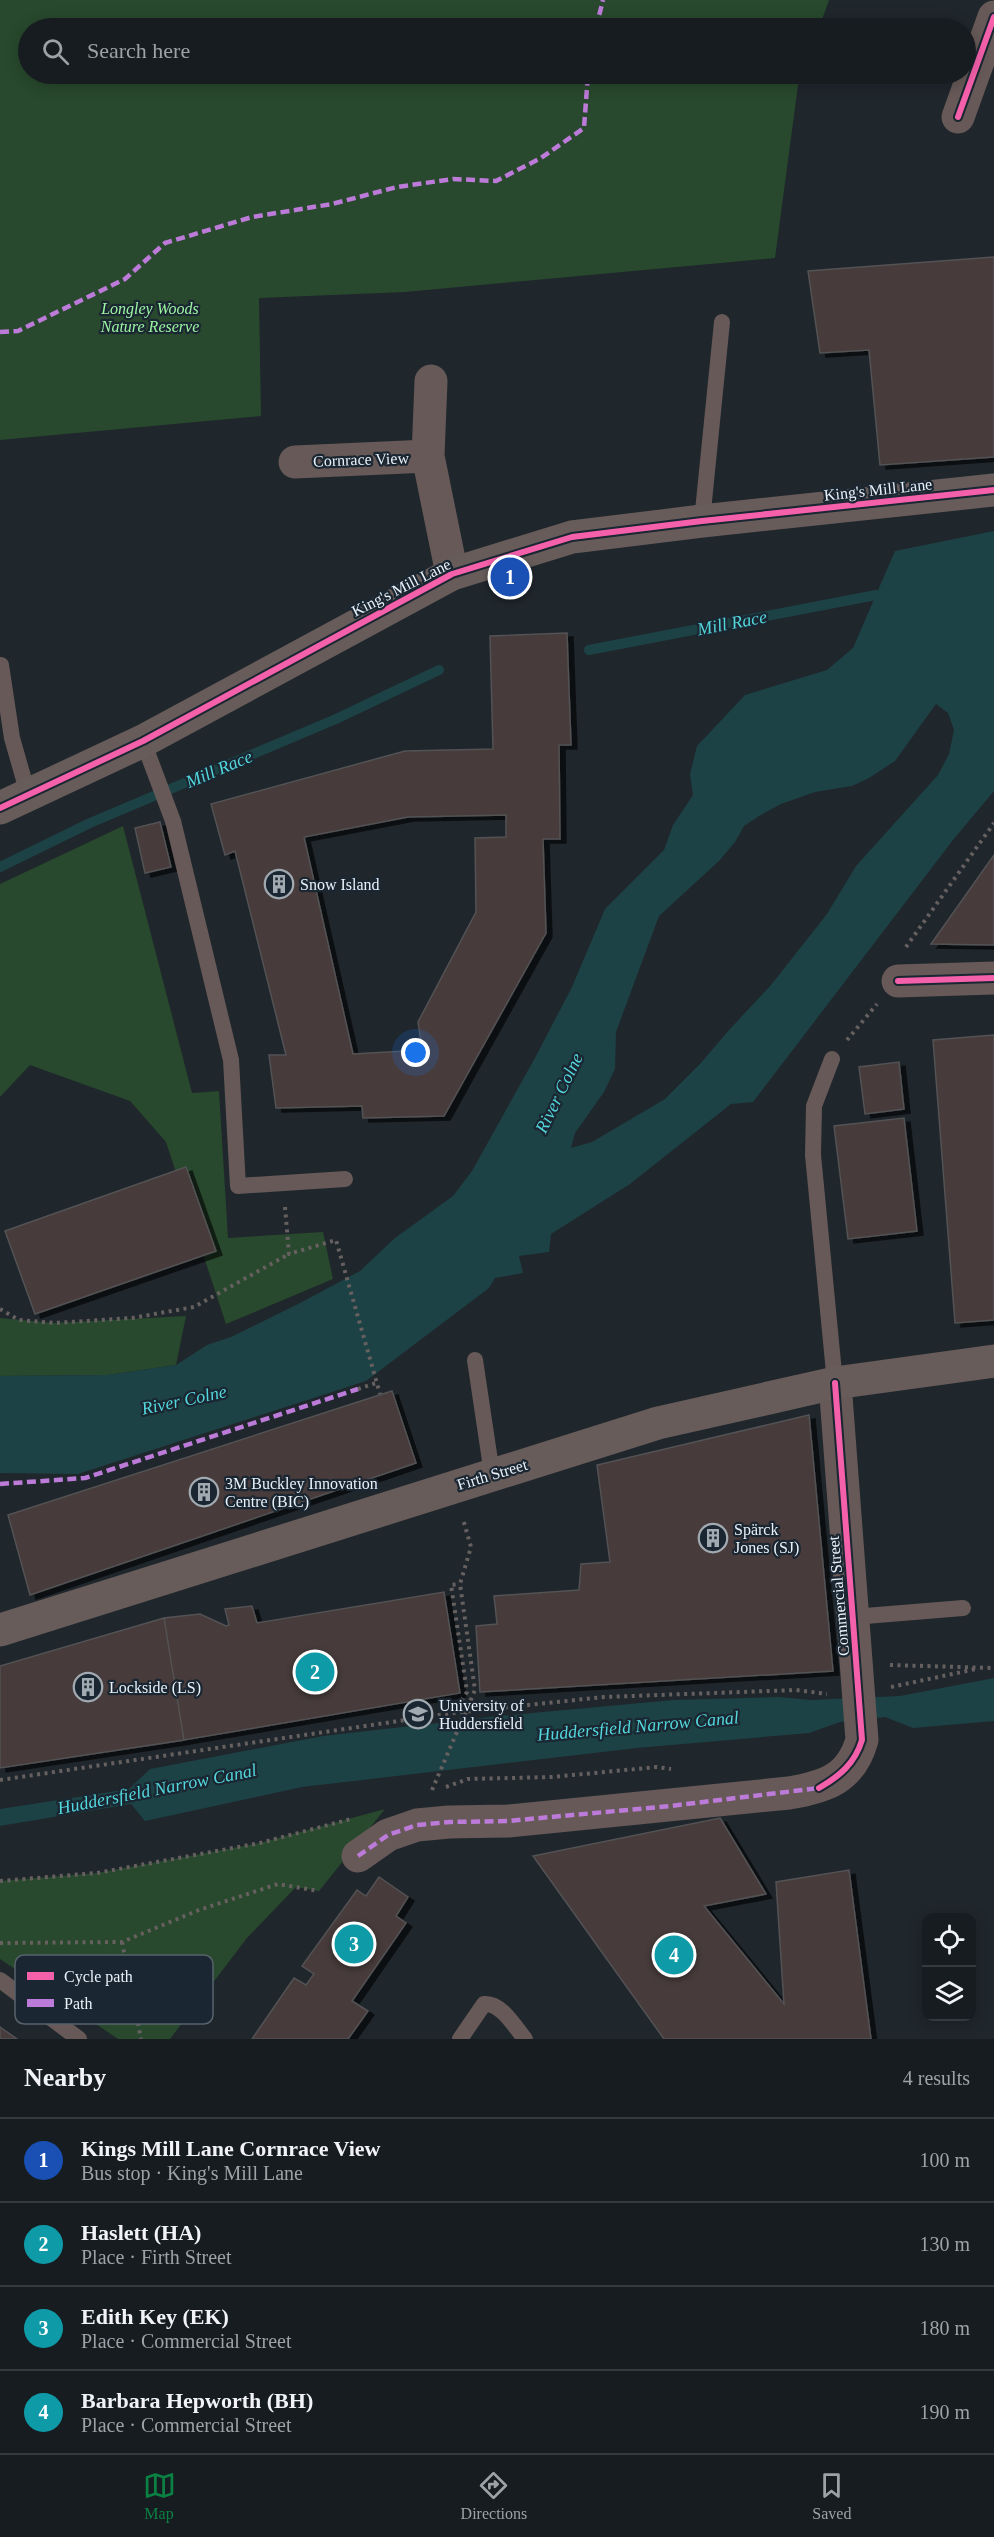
<!DOCTYPE html>
<html lang="en">
<head>
<meta charset="utf-8">
<style>
	:root { --surface:#171c21; --page:#20252a; --text:#f1f3f6; --muted:#9ea1a5; --line:#363a3f; --accent:#0b8043 }
	body { margin:0; font-family:"Times New Roman",serif; background:var(--page); color:var(--text) }
	.controls { position:absolute; right:18px; bottom:18px; display:grid; overflow:hidden; border-radius:12px; box-shadow:0 3px 15px #0003 }
	.controls button { width:54px; height:54px; display:grid; place-items:center; padding:0; border:0; border-bottom:2px solid var(--line); background:var(--surface); color:var(--text); font:30px sans-serif }
	.you { position:absolute; left:416px; top:1053px; width:21px; height:21px; margin:-15px; border:4px solid #fff; border-radius:50%; background:#1a73e8; box-shadow:0 0 0 9px #1a73e833 }
	.badge { display:grid; place-items:center; width:39px; height:39px; border-radius:50%; background:var(--accent); color:#fff; font-size:20px; font-weight:700 }
	.pin { position:absolute; translate:-50% -50%; border:3px solid #fff; box-shadow:0 2px 6px #0006 }
	.list { margin:0; padding:0; list-style:none }
	h2 { display:flex; justify-content:space-between; align-items:center; height:78px; margin:0; padding:0 24px; font-size:26px }
	h2 small { font-size:20px; font-weight:400; color:var(--muted) }
	.list li { display:grid; grid-template-columns:39px 1fr auto; gap:18px; align-items:center; box-sizing:border-box; height:84px; padding:0 24px; border-top:2px solid var(--line) }
	.list b { display:block; font-size:22px; white-space:nowrap }
	.list p { margin:0; font-size:20px; white-space:nowrap; color:var(--muted) }
	.list em { font-size:20px; font-style:normal; color:var(--muted) }
	.icon { flex:none; width:33px; height:33px; fill:none; stroke:currentColor; stroke-width:2; stroke-linecap:round; stroke-linejoin:round }
	.map { position:relative; flex:none; width:994px; height:2039px; overflow:hidden }
	.search { position:absolute; background:var(--surface); box-shadow:0 3px 15px #0003; left:18px; right:18px; top:18px; height:66px; display:flex; align-items:center; gap:15px; box-sizing:border-box; padding:0 21px; border-radius:33px; color:var(--muted); font-size:22px }
	.sheet { height:414px; background:var(--surface) }
	nav { display:flex; justify-content:space-around; align-items:center; box-sizing:border-box; height:84px; border-top:2px solid var(--line); background:var(--surface); font-size:16px; color:var(--muted) }
	nav a { display:grid; justify-items:center; gap:3px }
	nav .on { color:var(--accent) }
	.map>svg:first-child { display:block }
	.green { fill:#28492d }
	.water { fill:#1d4245; fill-rule:evenodd }
	.lines { fill:none; stroke-linecap:round; stroke-linejoin:round }
	.stream { stroke:#1d4245; stroke-width:10 }
	.building { fill:#463b3a; stroke:#535254; stroke-width:1.5; fill-rule:evenodd; filter:url(#shadow) }
	.path { stroke:#666060; stroke-width:4; stroke-dasharray:3 4.5; stroke-linecap:butt }
	.lane { stroke:#665957; stroke-width:16 }
	.street { stroke:#665957; stroke-width:33 }
	.secondary { stroke:#675c5a; stroke-width:33 }
	.quiet { stroke:#bd7bd9; stroke-width:4.5; stroke-dasharray:9 4.5; stroke-linecap:butt }
	.cycleway-casing { stroke:#1a2631; stroke-width:10 }
	.cycleway { stroke:#f560ab; stroke-width:6 }
	.labels { text-anchor:middle; stroke-width:4.5; stroke-linejoin:round; paint-order:stroke }
	.park-label { font-size:16px; font-style:italic; fill:#9bf4a2; stroke:#1a2631 }
	.street-label { font-size:16px; fill:#e9f1f9; stroke:#1a2631 }
	.poi-label { font-size:16px; fill:#e9f1f9; stroke:#1a2631; text-anchor:start }
	.water-label { font-size:18px; font-style:italic; fill:#53d6dc; stroke:#1a2631 }
	.key { fill:#1a2631; stroke:#58636d; stroke-width:1.5 }
	.key-label { font-size:16px; fill:#e9f1f9 }
</style>
</head>
<body>
<div class="map">
<svg width="994" height="2039" viewBox="0 0 994 2039">
	<defs>
		<filter id="shadow"><feDropShadow dx="6" dy="4" stdDeviation="0" flood-color="#0009"/></filter>
	</defs>
	<rect width="100%" height="100%" fill="#1f262c"/>
	<path class="green" d="M0,0H829L819,28H28V74H803L798,85L775,258L405,292L259,298L261,416L0,440Z
		M123,826L192,1093L219,1091L228,1238L323,1232L333,1279L226,1324L166,1142L130,1101L30,1065L0,1097V884Z
		M186,1316L176,1365L108,1375L0,1376V1318L54,1323Z
		M385,1809L319,1891L296,1887L247,1938L170,2039H118L0,1959V1881L97,1873L260,1843Z"/>
	<path class="water" d="M994,531V791L953,840L753,1102L731,1104L630,1184L551,1234L549,1252L519,1256L523,1273L495,1278L489,1288L366,1381L78,1474L0,1473V1376L108,1375L176,1365L207,1345L231,1337L300,1303L360,1271L395,1238L453,1196L472,1171L536,1056L572,987L605,909L664,850L673,825L693,795L690,774L697,746L745,695L827,670L853,648L895,551ZM936,704L948,713L954,730L949,754L938,775L856,866L827,914L771,985L729,1030L700,1064L665,1099L592,1142L571,1148L575,1133L604,1092L615,1069L616,1032L659,916L719,861L735,842L744,826L759,816L781,804L815,792L852,786L869,778L895,761Z
		M994,1678V1721L913,1728L885,1717L840,1722L809,1733L637,1748L302,1787L145,1821L131,1804L0,1826V1809L129,1789L150,1769L323,1736L499,1716L673,1700L779,1697L811,1700L900,1696Z"/>
	<g class="lines">
		<path class="stream" d="M589,650L876,595
			M0,867L90,823L336,719L439,670"/>
	</g>
	<path class="building" d="M994,257V457L880,465L869,350L820,353L808,271Z
		M567,633L571,745H559L560,839H543L546,933L444,1116L363,1118L362,1106L276,1108L269,1055H286L235,851L225,855L211,804L405,751L493,749L490,636ZM506,815V837L475,838L476,912L418,1022L422,1050L353,1054L304,837L408,817Z
		M160,822L171,867L145,873L135,828Z
		M994,855V945L931,944Z
		M994,1035V1320L955,1323L933,1040Z
		M899,1062L904,1109L865,1114L859,1067Z
		M904,1118L917,1231L848,1239L834,1126Z
		M186,1167L216,1251L35,1314L5,1231Z
		M392,1391L416,1463L30,1595L8,1515Z
		M809,1415L833,1671L480,1692L476,1626L497,1624L494,1596L579,1590L581,1564L610,1562L597,1465Z
		M444,1592L460,1693L184,1740L164,1618L200,1614L226,1626L229,1625L225,1609L252,1606L257,1623Z
		M164,1618L184,1740L0,1768V1666Z
		M720,1818L766,1894L704,1906L784,2004L776,1882L849,1870L871,2039H664L533,1856Z
		M379,1877L408,1897L396,1916L406,1923L352,2001L368,2011L348,2039H252L294,1978L306,1985L314,1974L302,1966L357,1890L366,1896Z
		M0,2027L17,2039H0Z"/>
	<g class="lines">
		<path class="path" d="M906,947L994,823
			M847,1040L877,1004
			M285,1207L289,1254L336,1240L380,1394
			M0,1309L19,1320L54,1323L132,1318L194,1307L289,1254
			M358,1389L376,1383
			M890,1665L994,1668
			M891,1687L976,1669
			M453,1713L467,1692L451,1585L460,1584
			M0,1780L453,1713L604,1697L796,1690L827,1694
			M446,1787L468,1779L552,1777L657,1767L671,1769
			M432,1790L475,1690L460,1584L471,1547L463,1519
			M0,1881L97,1873L260,1843L351,1819
			M122,1942L141,2039
			M0,1943L122,1942L199,1910L278,1884L319,1891"/>
		<path class="lane" d="M702,521L722,322
			M1,665L12,738L28,794
			M143,741L173,821L231,1060L238,1186L345,1179
			M832,1059L814,1106L813,1155L835,1383
			M475,1360L492,1474
			M853,1617L963,1608
			M0,1980L79,2039
			M460,2039L484,2004C501,2002 515,2027 525,2039"/>
		<path class="street" d="M958,117L994,17
			M431,381L428,456L452,574
			M295,462L428,456
			M898,981L994,978
			M358,1856L388,1835L417,1825L449,1822L508,1821L789,1793C825,1787 851,1779 862,1740L835,1383"/>
		<path class="secondary" d="M0,808L143,741L452,574L572,537L702,521L994,490
			M0,1630L658,1423L835,1383L994,1361"/>
		<path class="quiet" d="M596,28L603,0
			M0,332L18,331L125,279L165,243L252,217L332,204L397,187L453,179L496,181L541,158L584,128L588,74
			M0,1484L85,1478L358,1389
			M358,1856L388,1835L417,1825L449,1822L508,1821L670,1806L819,1788"/>
		<g class="cycleway-casing">
			<path id="cycleway" d="M958,117L994,17
				M0,808L143,741L452,574L572,537L702,521L994,490
				M898,981L994,978
				M819,1788C840,1776 855,1763 862,1740L835,1383"/>
		</g>
		<use href="#cycleway" class="cycleway"/>
	</g>
	<defs>
		<g id="building-ring" transform="scale(1.5)"><circle r="9.5" fill="#1a2631" stroke="#a2aab1" stroke-width="1.5"/><path d="M-4-6H4V6H1V3H-1V6H-4ZM-2.5-4.3h1.7v1.8h-1.7ZM.8-4.3h1.7v1.8H.8ZM-2.5-1h1.7V.8h-1.7ZM.8-1h1.7V.8H.8Z" fill="#a2aab1"/></g>
		<g id="university-ring" transform="scale(1.5)"><circle r="9.5" fill="#1a2631" stroke="#a2aab1" stroke-width="1.5"/><path d="M0-5L7-2L0 1L-7-2ZM-4 1L0 2.5L4 1V4Q0 6-4 4Z" fill="#a2aab1"/></g>
	</defs>
	<g fill-rule="evenodd">
		<use href="#building-ring" x="279" y="884"/>
		<use href="#building-ring" x="204" y="1492"/>
		<use href="#building-ring" x="713" y="1538"/>
		<use href="#building-ring" x="88" y="1687"/>
		<use href="#university-ring" x="418" y="1714"/>
	</g>
	<g class="labels">
		<g class="park-label">
			<text x="150" y="314">Longley Woods<tspan x="150" dy="18">Nature Reserve</tspan></text>
		</g>
		<g class="street-label">
			<text transform="translate(361 459) rotate(-2)" y="6">Cornrace View</text>
			<text transform="translate(878 489) rotate(-6)" y="6">King's Mill Lane</text>
			<text transform="translate(401 587) rotate(-27)" y="6">King's Mill Lane</text>
			<text transform="translate(492 1474) rotate(-17)" y="6">Firth Street</text>
			<text transform="translate(838 1596) rotate(-95)" y="6">Commercial Street</text>
		</g>
		<g class="poi-label">
			<text x="300" y="890">Snow Island</text>
			<text x="225" y="1489">3M Buckley Innovation<tspan x="225" dy="18">Centre (BIC)</tspan></text>
			<text x="734" y="1535">Spärck<tspan x="734" dy="18">Jones (SJ)</tspan></text>
			<text x="109" y="1693">Lockside (LS)</text>
			<text x="439" y="1711">University of<tspan x="439" dy="18">Huddersfield</tspan></text>
		</g>
		<g class="water-label">
			<text transform="translate(732 623) rotate(-11)" y="6">Mill Race</text>
			<text transform="translate(219 769) rotate(-23)" y="6">Mill Race</text>
			<text transform="translate(559 1093) rotate(-64)" y="6">River Colne</text>
			<text transform="translate(184 1400) rotate(-12)" y="6">River Colne</text>
			<text transform="translate(638 1726) rotate(-5)" y="6">Huddersfield Narrow Canal</text>
			<text transform="translate(157 1789) rotate(-11)" y="6">Huddersfield Narrow Canal</text>
		</g>
	</g>
	<rect x="15" y="1955" width="198" height="69" rx="9" class="key"/>
	<rect x="27" y="1972" width="27" height="8" fill="#f560ab"/>
	<rect x="27" y="1999" width="27" height="8" fill="#bd7bd9"/>
	<g class="key-label">
		<text x="64" y="1982">Cycle path</text>
		<text x="64" y="2009">Path</text>
	</g>
</svg>
<div class="controls">
<button><svg class="icon" aria-label="locate" viewBox="0 0 24 24"><circle cx="12" cy="12" r="6"/><path d="M12 2v4M12 18v4M2 12h4M18 12h4"/></svg></button>
<button><svg class="icon" aria-label="layers" viewBox="0 0 24 24"><path d="M12 4l9 5-9 5-9-5zM3 14l9 5 9-5"/></svg></button>
</div>
<div class="you"></div>
<div class="pin badge" style="left:510px;top:577px;background:#1a4fb4">1</div>
<div class="pin badge" style="left:315px;top:1672px;background:#0f9aa8">2</div>
<div class="pin badge" style="left:354px;top:1944px;background:#0f9aa8">3</div>
<div class="pin badge" style="left:674px;top:1955px;background:#0f9aa8">4</div>
<div class="search"><svg class="icon" aria-label="search" viewBox="0 0 24 24"><circle cx="10" cy="10" r="6"/><path d="M15 15l6 6"/></svg>Search here</div>
</div>
<section class="sheet">
<h2>Nearby<small>4 results</small></h2>
<ul class="list">
<li><span class="badge" style="background:#1a4fb4">1</span><div><b>Kings Mill Lane Cornrace View</b><p>Bus stop · King's Mill Lane</p></div><em>100 m</em></li>
<li><span class="badge" style="background:#0f9aa8">2</span><div><b>Haslett (HA)</b><p>Place · Firth Street</p></div><em>130 m</em></li>
<li><span class="badge" style="background:#0f9aa8">3</span><div><b>Edith Key (EK)</b><p>Place · Commercial Street</p></div><em>180 m</em></li>
<li><span class="badge" style="background:#0f9aa8">4</span><div><b>Barbara Hepworth (BH)</b><p>Place · Commercial Street</p></div><em>190 m</em></li>
</ul>
</section>
<nav>
<a class="on"><svg class="icon" aria-label="map" viewBox="0 0 24 24"><path d="M3 6l6-2 6 2 6-2v14l-6 2-6-2-6 2zM9 4v14M15 6v14"/></svg>Map</a>
<a><svg class="icon" aria-label="directions" viewBox="0 0 24 24"><path d="M12 3l9 9-9 9-9-9zM9 14v-3h6M13 9l2 2-2 2"/></svg>Directions</a>
<a><svg class="icon" aria-label="saved" viewBox="0 0 24 24"><path d="M7 4h10v16l-5-4-5 4z"/></svg>Saved</a>
</nav>
</body>
</html>
